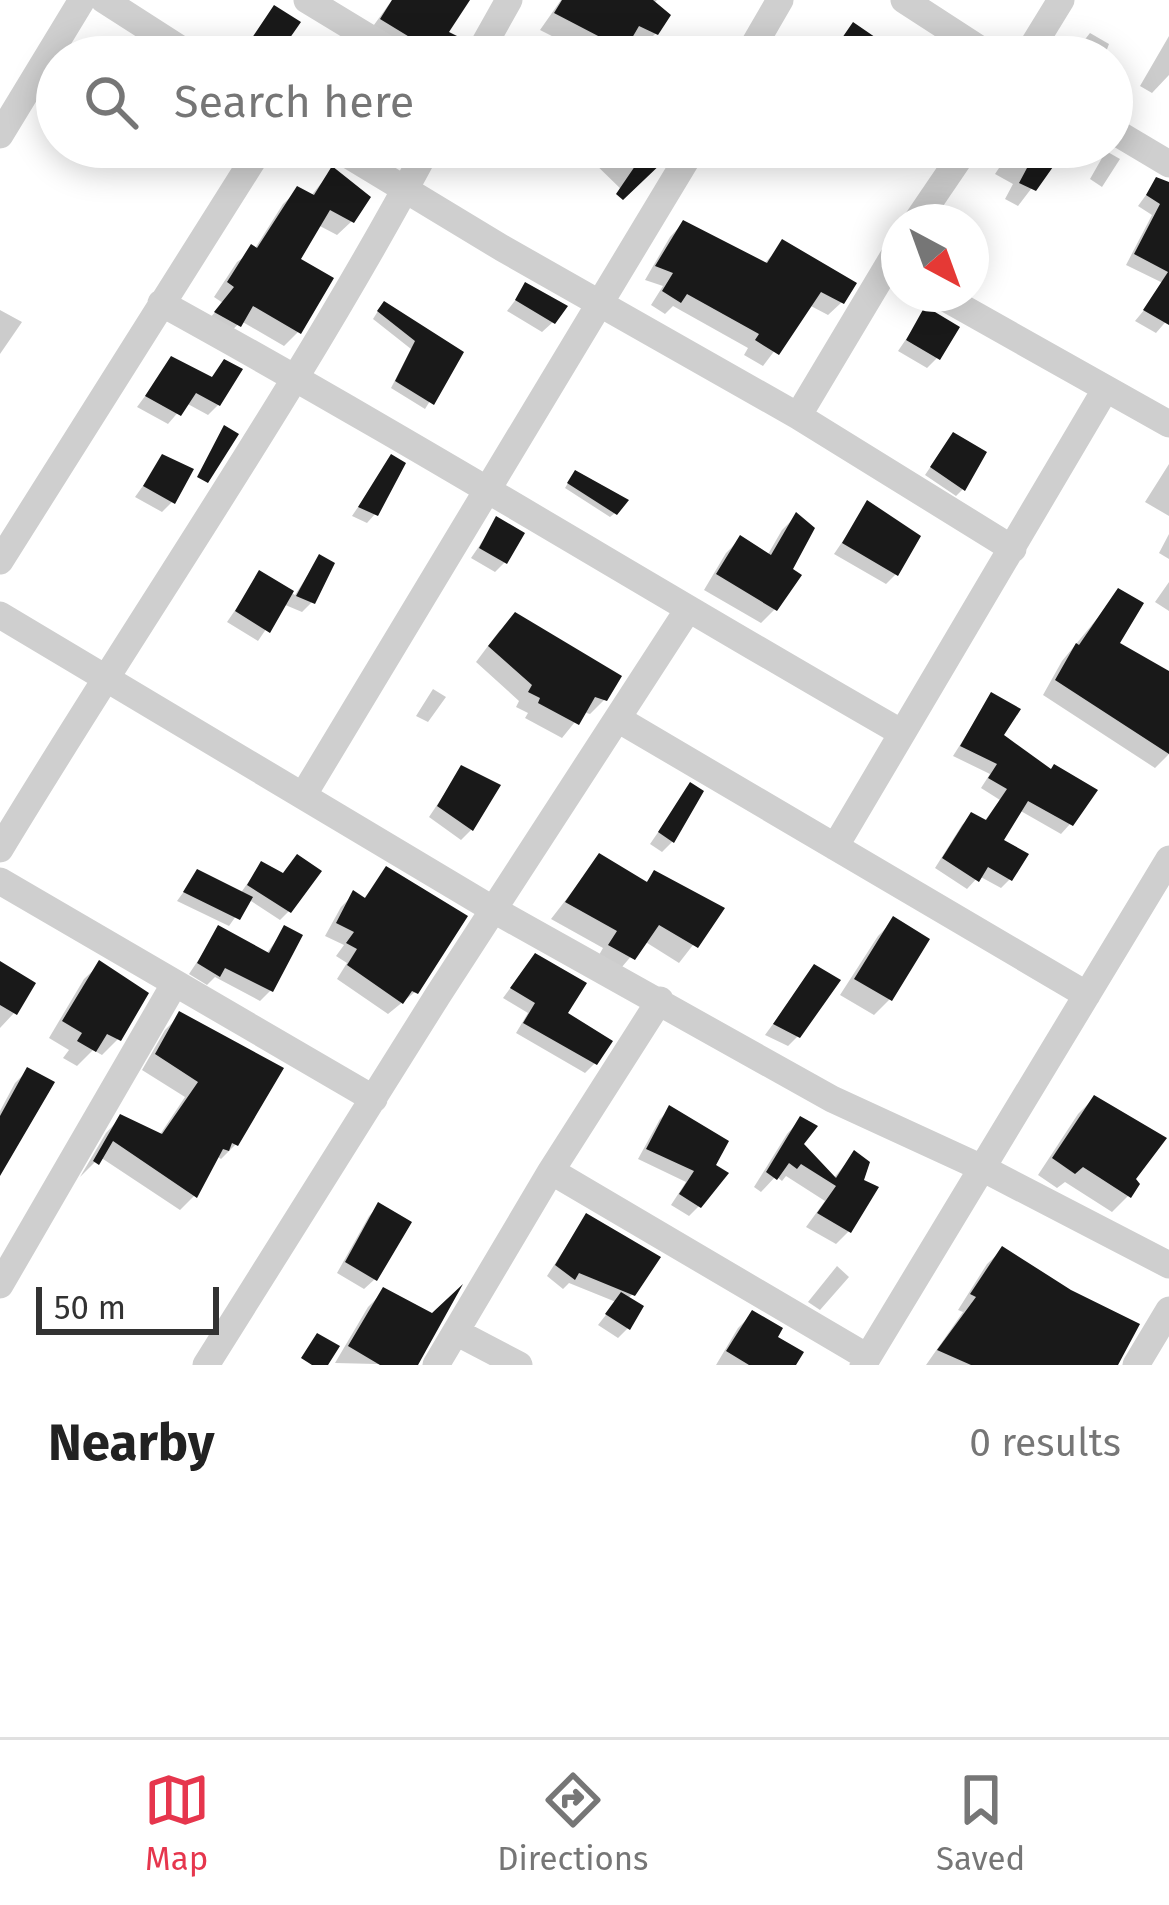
<!DOCTYPE html>
<html lang="en">
<head>
<meta charset="utf-8">
<style>
	:root { --surface:#fff; --page:#f2f2f2; --text:#222; --muted:#767676; --line:#e0e0e0; --accent:#e6364d }
	body { margin:0; font-family:"Fira Sans",sans-serif; background:var(--page); color:var(--text) }
	.compass { position:absolute; left:881px; top:204px; width:108px; height:108px; border-radius:50%; background:var(--surface); box-shadow:0 6px 30px #0003; rotate:139deg }
	.scale { position:absolute; left:36px; bottom:30px; width:183px; box-sizing:border-box; padding-left:12px; border:6px solid #323232; border-top:0; font-size:33px; line-height:42px; white-space:nowrap; color:#323232; -webkit-text-stroke:9px #fff; paint-order:stroke }
	.list { margin:0; padding:0; list-style:none }
	h2 { display:flex; justify-content:space-between; align-items:center; height:156px; margin:0; padding:0 48px; font-size:51px }
	h2 small { font-size:39px; font-weight:400; color:var(--muted) }
	.icon { flex:none; width:66px; height:66px; fill:none; stroke:currentColor; stroke-width:2; stroke-linecap:round; stroke-linejoin:round }
	.map { position:relative; flex:none; width:1169px; height:1365px; overflow:hidden }
	.search { position:absolute; background:var(--surface); box-shadow:0 6px 30px #0003; left:36px; right:36px; top:36px; height:132px; display:flex; align-items:center; gap:30px; box-sizing:border-box; padding:0 42px; border-radius:66px; color:var(--muted); font-size:45px }
	.sheet { height:372px; background:var(--surface) }
	nav { display:flex; justify-content:space-around; align-items:center; box-sizing:border-box; height:168px; border-top:3px solid var(--line); background:var(--surface); font-size:33px; color:var(--muted) }
	nav a { display:grid; justify-items:center; gap:6px }
	nav .on { color:var(--accent) }
	.map>svg:first-child { display:block }
	.shadow { fill:#0003 }
	.building { fill:#191919 }
	.lines { fill:none; stroke-linecap:round; stroke-linejoin:round }
	.minor { stroke:#cfcfcf; stroke-width:27 }
</style>
</head>
<body>
<div class="map">
<svg width="1169" height="1365" viewBox="0 0 1169 1365">
	<rect width="100%" height="100%" fill="#fff"/>
	<path class="shadow" d="M392,0H453L445,33L452,37L433,57H401L366,36Z
		M561,0H657L653,4L656,33L640,49L626,43L615,57H593L540,30Z
		M265,19L276,53L271,57H256L244,49Z
		M1090,33L1109,44L1104,57H1084L1075,52Z
		M1169,36V75L1152,93L1140,86Z
		M596,147H661L626,194L588,157Z
		M1013,147H1063L1018,206L1005,199L1013,184L995,174Z
		M1106,151L1120,159L1102,187L1090,179Z
		M332,170L352,221L337,235L318,225L297,261L298,332L284,346L241,321L224,339L202,327L223,303L214,297L237,262L254,250L283,204L298,190L310,197Z
		M1157,180L1169,183V286L1126,265L1152,215L1138,206Z
		M683,223L764,264L783,243L842,302L828,315L809,305L763,366L744,355L748,348L673,306L665,314L651,305L663,286L645,280L670,237Z
		M526,286L553,322L542,332L507,311Z
		M1154,298L1169,307V318L1156,333L1135,321Z
		M0,310L22,322L0,354Z
		M926,310L937,358L927,368L898,351Z
		M378,311L460,353L425,409L391,388L411,349L373,319Z
		M172,360L210,379L225,363L218,405L208,415L186,403L168,424L137,407Z
		M946,444L963,489L956,496L925,475Z
		M163,458L172,502L162,512L135,497Z
		M391,458L375,514L367,523L352,516Z
		M1169,464V516L1145,502Z
		M571,478L615,513L610,517L565,488Z
		M868,504L896,574L886,584L834,554Z
		M796,516L775,609L761,623L704,590L726,553L740,539L767,556L782,530Z
		M497,520L505,562L495,572L471,558Z
		M1169,534V559L1159,553Z
		M319,558L312,602L302,612L283,604L258,641L227,622L260,574L295,595Z
		M1169,582V611L1155,602Z
		M1119,592L1115,644L1169,674V754L1155,768L1043,695L1062,661Z
		M500,630L605,699L590,714L583,712L562,738L525,718L528,713L516,707L519,701L476,662Z
		M433,689L446,697L428,722L416,716Z
		M991,696L1000,735L1051,772L1070,824L1061,834L1019,810L1000,841L1010,879L1001,888L979,876L967,889L935,868L962,825L971,816L984,822L1000,800L981,788L990,774L953,756Z
		M461,769L471,830L461,840L429,817Z
		M690,786L700,792L672,842L662,852L650,844Z
		M599,857L644,884L655,874L721,909L679,963L644,941L616,974L595,962L603,948L551,919Z
		M261,864L289,911L280,920L248,899L229,926L177,901L198,872L240,894Z
		M386,870L415,992L388,1014L337,979L347,963L336,956L344,945L325,936L341,907L354,894L363,900Z
		M894,920L890,999L874,1015L840,995L878,936Z
		M219,929L266,954L285,929L270,991L260,1001L215,977L207,985L189,974Z
		M0,964L14,1013L0,1028Z
		M100,964L118,1039L102,1055L93,1050L77,1066L63,1058L69,1050L49,1038L84,979Z
		M526,967L564,1014L595,1063L585,1073L516,1033L528,1013L503,998Z
		M814,968L798,1036L788,1046L765,1035Z
		M180,1015L236,1144L221,1159L218,1157L194,1196L180,1210L100,1157L80,1177L106,1133L120,1118L159,1136L185,1097L142,1070L165,1030Z
		M27,1071L0,1170V1111L15,1083Z
		M1094,1098L1132,1179L1128,1196L1112,1212L1065,1182L1057,1188L1038,1175L1078,1114Z
		M670,1109L725,1143L699,1206L689,1216L671,1205L686,1182L638,1159L660,1119Z
		M800,1120V1145L833,1179L854,1154L849,1231L836,1244L806,1227L825,1201L786,1176L782,1181L776,1176L761,1192L754,1187L787,1134Z
		M379,1206L375,1279L364,1289L337,1273L369,1216Z
		M586,1216L633,1294L627,1299L628,1328L618,1338L598,1325L616,1302L569,1283L563,1289L547,1276Z
		M1002,1250L1114,1365H926L963,1312L958,1310L987,1264Z
		M837,1266L849,1277L820,1310L808,1302Z
		M384,1291L417,1365L335,1363L368,1307Z
		M752,1314L774,1338L792,1365H716L738,1328Z"/>
	<path class="building" d="M392,0H470L449,32L457,36L439,55L380,19Z
		M562,0H653L671,15L658,35L639,26L625,50L554,13Z
		M274,5L301,22L278,55L252,38Z
		M853,22L904,57H829Z
		M648,147H673L666,159L623,200L616,194Z
		M990,147H1067L1036,191L1019,183L1027,168Z
		M332,166L371,197L354,223L330,210L301,259L334,278L301,334L253,306L241,327L214,312L234,287L227,282L251,244L257,248L297,186L314,195Z
		M1156,177L1169,182V325L1143,310L1168,272L1134,254L1160,204L1146,195Z
		M683,220L767,263L782,239L857,283L844,304L821,292L779,355L755,340L759,334L687,294L681,303L662,291L673,273L655,266Z
		M525,282L568,306L555,324L515,300Z
		M384,301L464,352L434,405L395,381L415,341L377,311Z
		M925,306L960,327L940,360L906,340Z
		M171,356L212,377L224,359L243,369L220,406L196,393L181,416L145,396Z
		M224,425L239,434L208,483L197,477Z
		M953,432L987,452L965,491L930,467Z
		M162,454L194,469L175,504L143,486Z
		M391,454L406,463L378,516L358,507Z
		M575,470L629,500L617,515L567,483Z
		M867,500L921,536L898,576L842,543Z
		M796,512L815,528L793,569L802,575L777,611L716,574L740,535L771,555Z
		M496,516L525,533L507,564L479,548Z
		M319,554L335,563L315,604L296,596Z
		M259,570L294,591L270,633L235,611Z
		M1118,588L1144,603L1120,643L1169,671V754L1055,680L1076,643L1079,645Z
		M515,612L622,676L607,701L595,697L579,725L538,703L540,698L528,692L532,685L488,646Z
		M991,692L1021,709L1004,735L1051,769L1054,764L1098,790L1073,826L1028,801L1004,840L1029,854L1012,881L988,867L979,882L942,858L971,812L986,820L1007,789L988,778L997,764L960,746Z
		M461,765L501,785L473,831L437,806Z
		M690,782L704,791L674,843L658,832Z
		M599,853L647,882L654,870L725,908L698,948L659,925L635,960L608,945L617,931L565,902Z
		M297,854L322,871L291,913L247,885L261,861L283,873Z
		M386,866L468,916L418,994L412,991L403,1004L347,965L357,949L346,943L354,932L336,923L353,890L365,898Z
		M197,869L253,897L240,920L183,892Z
		M893,916L930,939L892,1001L854,979Z
		M218,925L269,953L284,925L303,935L273,992L225,968L220,977L197,963Z
		M535,953L587,983L568,1013L613,1041L597,1065L523,1023L535,1003L510,988Z
		M99,960L149,993L121,1041L107,1034L96,1052L77,1041L82,1033L62,1021Z
		M0,961L36,983L17,1015L0,1005Z
		M814,964L841,980L800,1038L773,1024Z
		M179,1011L284,1068L238,1146L232,1143L229,1151L223,1149L197,1198L113,1141L99,1165L93,1161L120,1114L162,1134L198,1082L155,1054Z
		M27,1067L55,1082L0,1176V1116Z
		M1094,1095L1167,1138L1136,1179L1140,1184L1131,1198L1083,1167L1075,1174L1052,1158Z
		M669,1105L729,1141L716,1165L729,1173L701,1208L679,1194L694,1171L646,1149Z
		M800,1116L818,1126L804,1144L836,1178L854,1150L870,1162L864,1180L879,1187L851,1233L817,1213L836,1186L801,1164L797,1169L789,1163L777,1180L766,1172Z
		M378,1202L412,1222L377,1281L345,1262Z
		M586,1213L661,1257L635,1296L579,1273L575,1280L555,1265Z
		M1002,1246L1071,1290L1140,1324L1118,1365H971L937,1350L976,1297L970,1294Z
		M463,1284L418,1365H380L348,1346L383,1287L432,1313Z
		M621,1292L644,1306L630,1330L605,1314Z
		M752,1310L783,1328L778,1337L804,1352L796,1365H749L726,1351Z
		M317,1333L340,1346L328,1365H312L301,1358Z"/>
	<g class="lines">
		<path class="minor" d="M104,0L193,57
			M307,0L401,57
			M904,0L992,57
			M477,57L509,0
			M747,57L780,0
			M1026,57L1061,0
			M1112,130L1169,164
			M0,135L82,0
			M335,147L502,248L798,416L1013,549
			M916,222L967,147
			M938,294L1169,424
			M161,303C412,441 654,591 902,733
			M798,416L899,247
			M0,561L261,147
			M0,615L494,910L832,1099L982,1168L1169,1265
			M618,719L1087,995
			M304,794L694,147
			M835,847L1105,390
			M0,849C142,614 299,389 428,147
			M0,881L374,1099
			M551,1171L867,1357
			M0,1285L175,983
			M456,1332L519,1365
			M206,1365L438,995L687,611
			M436,1365L551,1171L660,1000
			M863,1365L1169,859
			M1136,1365L1169,1310"/>
	</g>
</svg>
<svg class="compass" viewBox="-18 -18 36 36"><path d="M0-13l5 13h-10z" fill="#e53935"/><path d="M0 13l5-13h-10z" fill="#767676"/></svg>
<div class="scale">50 m</div>
<div class="search"><svg class="icon" aria-label="search" viewBox="0 0 24 24"><circle cx="10" cy="10" r="6"/><path d="M15 15l6 6"/></svg>Search here</div>
</div>
<section class="sheet">
<h2>Nearby<small>0 results</small></h2>
<ul class="list">
</ul>
</section>
<nav>
<a class="on"><svg class="icon" aria-label="map" viewBox="0 0 24 24"><path d="M3 6l6-2 6 2 6-2v14l-6 2-6-2-6 2zM9 4v14M15 6v14"/></svg>Map</a>
<a><svg class="icon" aria-label="directions" viewBox="0 0 24 24"><path d="M12 3l9 9-9 9-9-9zM9 14v-3h6M13 9l2 2-2 2"/></svg>Directions</a>
<a><svg class="icon" aria-label="saved" viewBox="0 0 24 24"><path d="M7 4h10v16l-5-4-5 4z"/></svg>Saved</a>
</nav>
</body>
</html>
